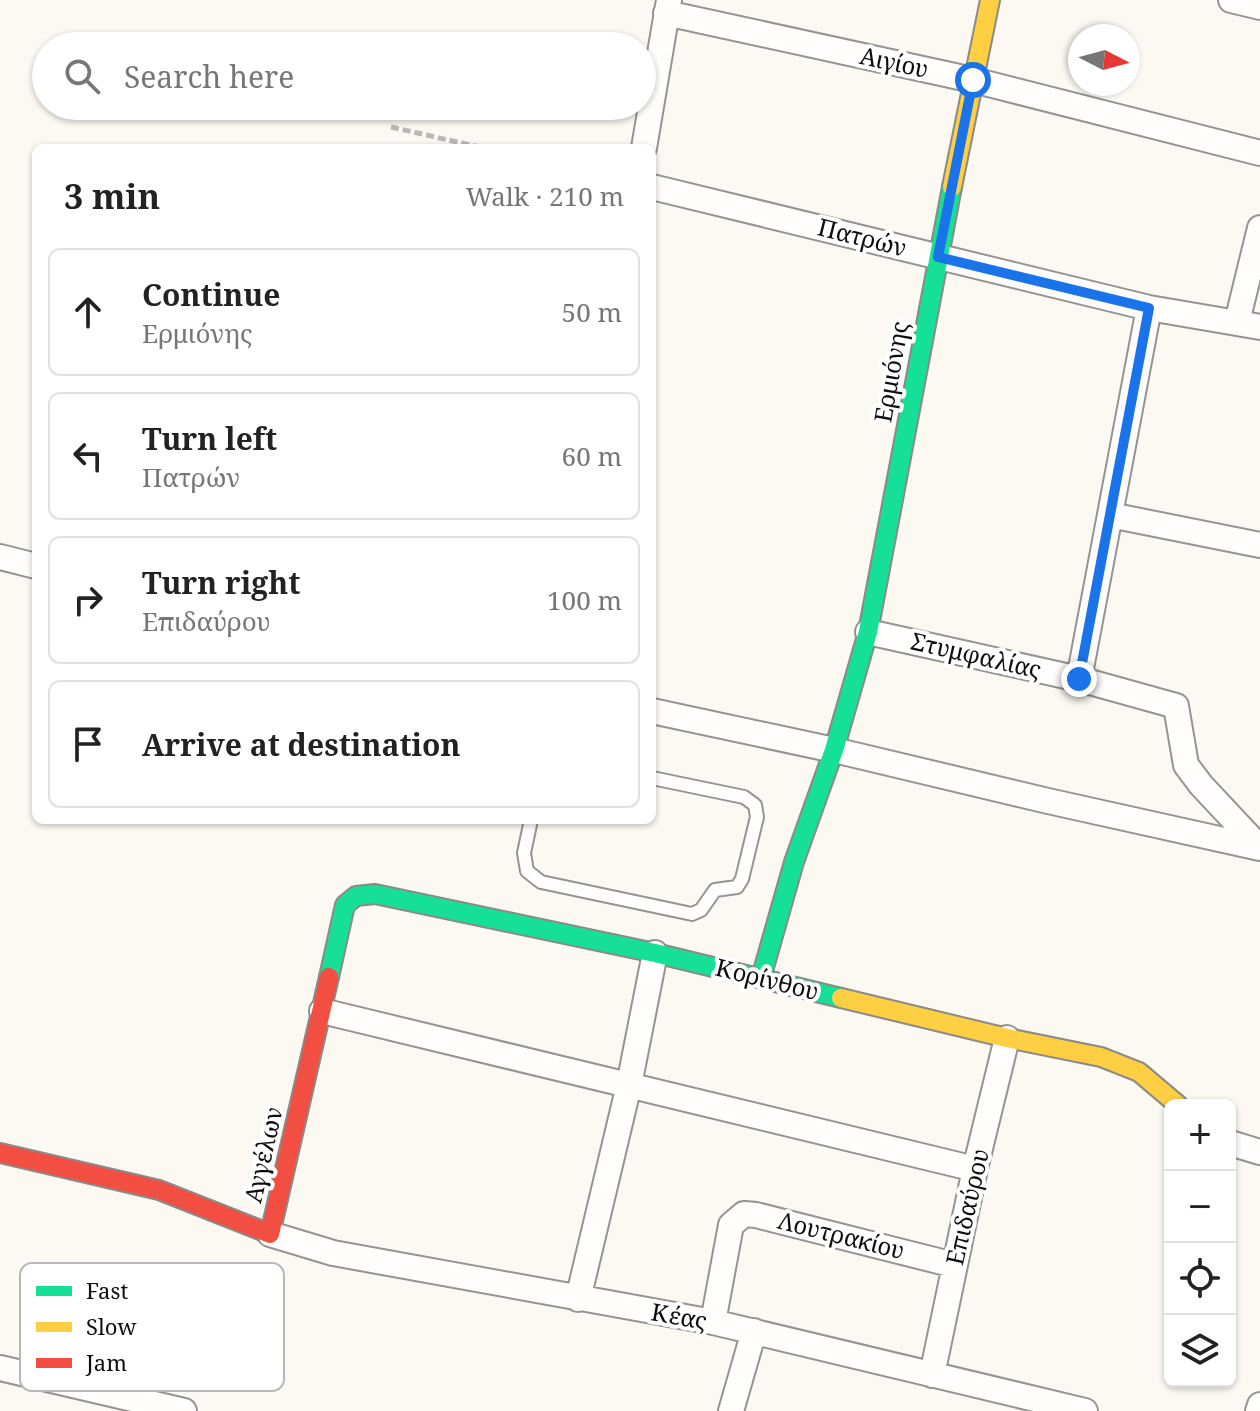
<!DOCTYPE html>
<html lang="en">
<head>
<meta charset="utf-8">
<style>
	:root { --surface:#fff; --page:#f6f6f6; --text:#222; --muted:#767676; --line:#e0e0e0 }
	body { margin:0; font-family:"Noto Serif",serif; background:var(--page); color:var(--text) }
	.controls { position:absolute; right:24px; bottom:24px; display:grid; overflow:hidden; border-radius:12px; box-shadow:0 2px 6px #0004 }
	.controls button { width:72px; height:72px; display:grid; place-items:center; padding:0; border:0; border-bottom:2px solid var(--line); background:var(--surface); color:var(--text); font:40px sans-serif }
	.compass { position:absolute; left:1068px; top:24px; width:72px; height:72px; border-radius:50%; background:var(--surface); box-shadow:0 2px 6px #0004; rotate:96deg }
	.stop { position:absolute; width:24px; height:24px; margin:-18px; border:6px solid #1a73e8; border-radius:50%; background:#fff }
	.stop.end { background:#1a73e8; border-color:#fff; box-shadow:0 2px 8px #0008 }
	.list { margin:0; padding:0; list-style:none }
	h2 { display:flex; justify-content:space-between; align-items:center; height:104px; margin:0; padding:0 32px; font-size:34px }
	h2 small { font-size:26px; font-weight:400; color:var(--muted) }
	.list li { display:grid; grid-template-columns:52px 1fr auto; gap:24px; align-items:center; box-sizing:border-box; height:128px; margin:0 16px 16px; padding:0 16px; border:2px solid var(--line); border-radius:12px }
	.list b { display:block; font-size:30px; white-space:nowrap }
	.list p { margin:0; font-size:26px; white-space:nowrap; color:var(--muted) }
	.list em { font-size:26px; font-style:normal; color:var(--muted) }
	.icon { flex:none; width:44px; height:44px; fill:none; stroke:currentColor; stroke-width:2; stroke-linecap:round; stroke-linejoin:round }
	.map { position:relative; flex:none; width:1260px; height:1411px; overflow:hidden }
	.search { position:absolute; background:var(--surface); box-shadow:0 2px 6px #0004; left:32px; top:32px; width:624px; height:88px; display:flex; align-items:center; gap:20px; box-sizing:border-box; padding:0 28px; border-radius:44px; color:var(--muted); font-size:30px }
	.panel { position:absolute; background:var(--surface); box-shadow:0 2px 6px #0004; left:32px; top:144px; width:624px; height:680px; border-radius:12px }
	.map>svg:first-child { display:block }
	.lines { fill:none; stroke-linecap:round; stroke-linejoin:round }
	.lane-casing { stroke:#959491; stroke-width:16 }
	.street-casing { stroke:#959491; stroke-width:28 }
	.fast-casing { stroke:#8c8a87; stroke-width:22 }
	.slow-casing { stroke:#8c8a87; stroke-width:22 }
	.jam-casing { stroke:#8c8a87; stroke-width:22 }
	.path { stroke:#b8b8b6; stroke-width:5; stroke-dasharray:8 4; stroke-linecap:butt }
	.lane { stroke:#fffefd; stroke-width:12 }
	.street { stroke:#fffefd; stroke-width:24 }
	.fast { stroke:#16e098; stroke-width:18 }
	.slow { stroke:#ffcf43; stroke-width:18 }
	.jam { stroke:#f24e42; stroke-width:18 }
	.route { stroke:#1a73e8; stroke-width:10 }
	.labels { text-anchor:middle; stroke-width:8; stroke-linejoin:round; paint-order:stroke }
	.street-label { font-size:24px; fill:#0e0e0e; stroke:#fff }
	.key { fill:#fff; stroke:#b7b7b7; stroke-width:2 }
	.key-label { font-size:22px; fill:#0e0e0e }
</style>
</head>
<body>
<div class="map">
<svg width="1260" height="1411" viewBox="0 0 1260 1411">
	<rect width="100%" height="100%" fill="#fcf9f2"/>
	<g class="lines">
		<g class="lane-casing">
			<path id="lane" d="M531,820L524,853L527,871L541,882L692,914L701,910L715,890L737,887L742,879L757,817L755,805L744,797L652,778"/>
		</g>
		<g class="street-casing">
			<path id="street" d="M1231,0L1260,7
				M666,13L973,80L1260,153
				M644,148L669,0
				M652,187L1149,308L1260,327
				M1237,322L1260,228
				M1110,515L1260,545
				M0,557L36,566
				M868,632L1079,679L1176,706L1186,765L1201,785L1260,848
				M1079,679L1149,308
				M652,711L834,750L1048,801L1260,848
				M322,1011L975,1169
				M1230,1143L1260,1152
				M270,1234L333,1253L713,1322L1085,1411
				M578,1299L629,1085L655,953
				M713,1322L731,1225L744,1214L756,1215L954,1265
				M0,1368L184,1411
				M932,1375L975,1169L1007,1038
				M731,1411L754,1331
				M1258,1411L1260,1405"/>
		</g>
		<g class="fast-casing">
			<path id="fast" d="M329,977L345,905L356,896L375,894L655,953L841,998
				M761,978L794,862L834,750L868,632L952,187"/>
		</g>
		<g class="slow-casing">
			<path id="slow" d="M952,187L990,0
				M841,998L1007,1038L1101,1057L1139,1072L1178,1105"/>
		</g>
		<g class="jam-casing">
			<path id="jam" d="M0,1153L159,1190L270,1234L329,977"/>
		</g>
		<path class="path" d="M391,127L484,148"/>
		<use href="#lane" class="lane"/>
		<use href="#street" class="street"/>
		<use href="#fast" class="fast"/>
		<use href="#slow" class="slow"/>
		<use href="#jam" class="jam"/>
	</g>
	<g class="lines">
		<path class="route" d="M973,80L938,257L1149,308L1079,679"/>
	</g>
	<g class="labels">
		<g class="street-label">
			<text transform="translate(894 63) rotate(12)" y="8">Αιγίου</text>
			<text transform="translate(862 238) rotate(14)" y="8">Πατρών</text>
			<text transform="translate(892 372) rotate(-80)" y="8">Ερμιόνης</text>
			<text transform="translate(976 656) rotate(13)" y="8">Στυμφαλίας</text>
			<text transform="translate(767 980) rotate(14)" y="8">Κορίνθου</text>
			<text transform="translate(264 1155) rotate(-77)" y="8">Αγγέλων</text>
			<text transform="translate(968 1207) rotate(-77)" y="8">Επιδαύρου</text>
			<text transform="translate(841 1236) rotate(14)" y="8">Λουτρακίου</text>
			<text transform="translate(679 1317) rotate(10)" y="8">Κέας</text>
		</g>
	</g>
	<rect x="20" y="1263" width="264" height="128" rx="12" class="key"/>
	<rect x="36" y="1286" width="36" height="10" fill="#16e098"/>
	<rect x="36" y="1322" width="36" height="10" fill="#ffcf43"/>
	<rect x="36" y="1358" width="36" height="10" fill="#f24e42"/>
	<g class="key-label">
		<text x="86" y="1299">Fast</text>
		<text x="86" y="1335">Slow</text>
		<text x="86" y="1371">Jam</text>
	</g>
</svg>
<div class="controls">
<button>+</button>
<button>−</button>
<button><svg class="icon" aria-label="locate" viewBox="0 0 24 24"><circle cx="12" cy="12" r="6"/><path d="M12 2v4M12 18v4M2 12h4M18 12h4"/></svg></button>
<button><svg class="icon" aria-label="layers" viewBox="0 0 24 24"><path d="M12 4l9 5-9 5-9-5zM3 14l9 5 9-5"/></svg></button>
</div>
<svg class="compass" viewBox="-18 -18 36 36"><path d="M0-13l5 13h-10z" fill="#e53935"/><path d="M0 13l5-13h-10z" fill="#767676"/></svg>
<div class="stop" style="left:973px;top:80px"></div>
<div class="stop end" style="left:1079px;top:679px"></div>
<div class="search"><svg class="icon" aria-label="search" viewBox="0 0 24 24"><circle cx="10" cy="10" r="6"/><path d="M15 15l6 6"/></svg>Search here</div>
<section class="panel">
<h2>3 min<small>Walk · 210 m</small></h2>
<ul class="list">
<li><svg class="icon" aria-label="ahead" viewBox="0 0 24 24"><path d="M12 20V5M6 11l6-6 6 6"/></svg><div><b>Continue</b><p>Ερμιόνης</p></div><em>50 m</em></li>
<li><svg class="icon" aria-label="left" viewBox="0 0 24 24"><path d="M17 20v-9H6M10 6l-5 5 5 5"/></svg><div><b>Turn left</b><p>Πατρών</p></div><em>60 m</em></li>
<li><svg class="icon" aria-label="right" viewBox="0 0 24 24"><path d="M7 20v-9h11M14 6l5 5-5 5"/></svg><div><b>Turn right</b><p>Επιδαύρου</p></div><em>100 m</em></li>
<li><svg class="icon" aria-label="arrive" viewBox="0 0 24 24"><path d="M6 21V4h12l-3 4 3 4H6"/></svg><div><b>Arrive at destination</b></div></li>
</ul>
</section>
</div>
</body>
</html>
